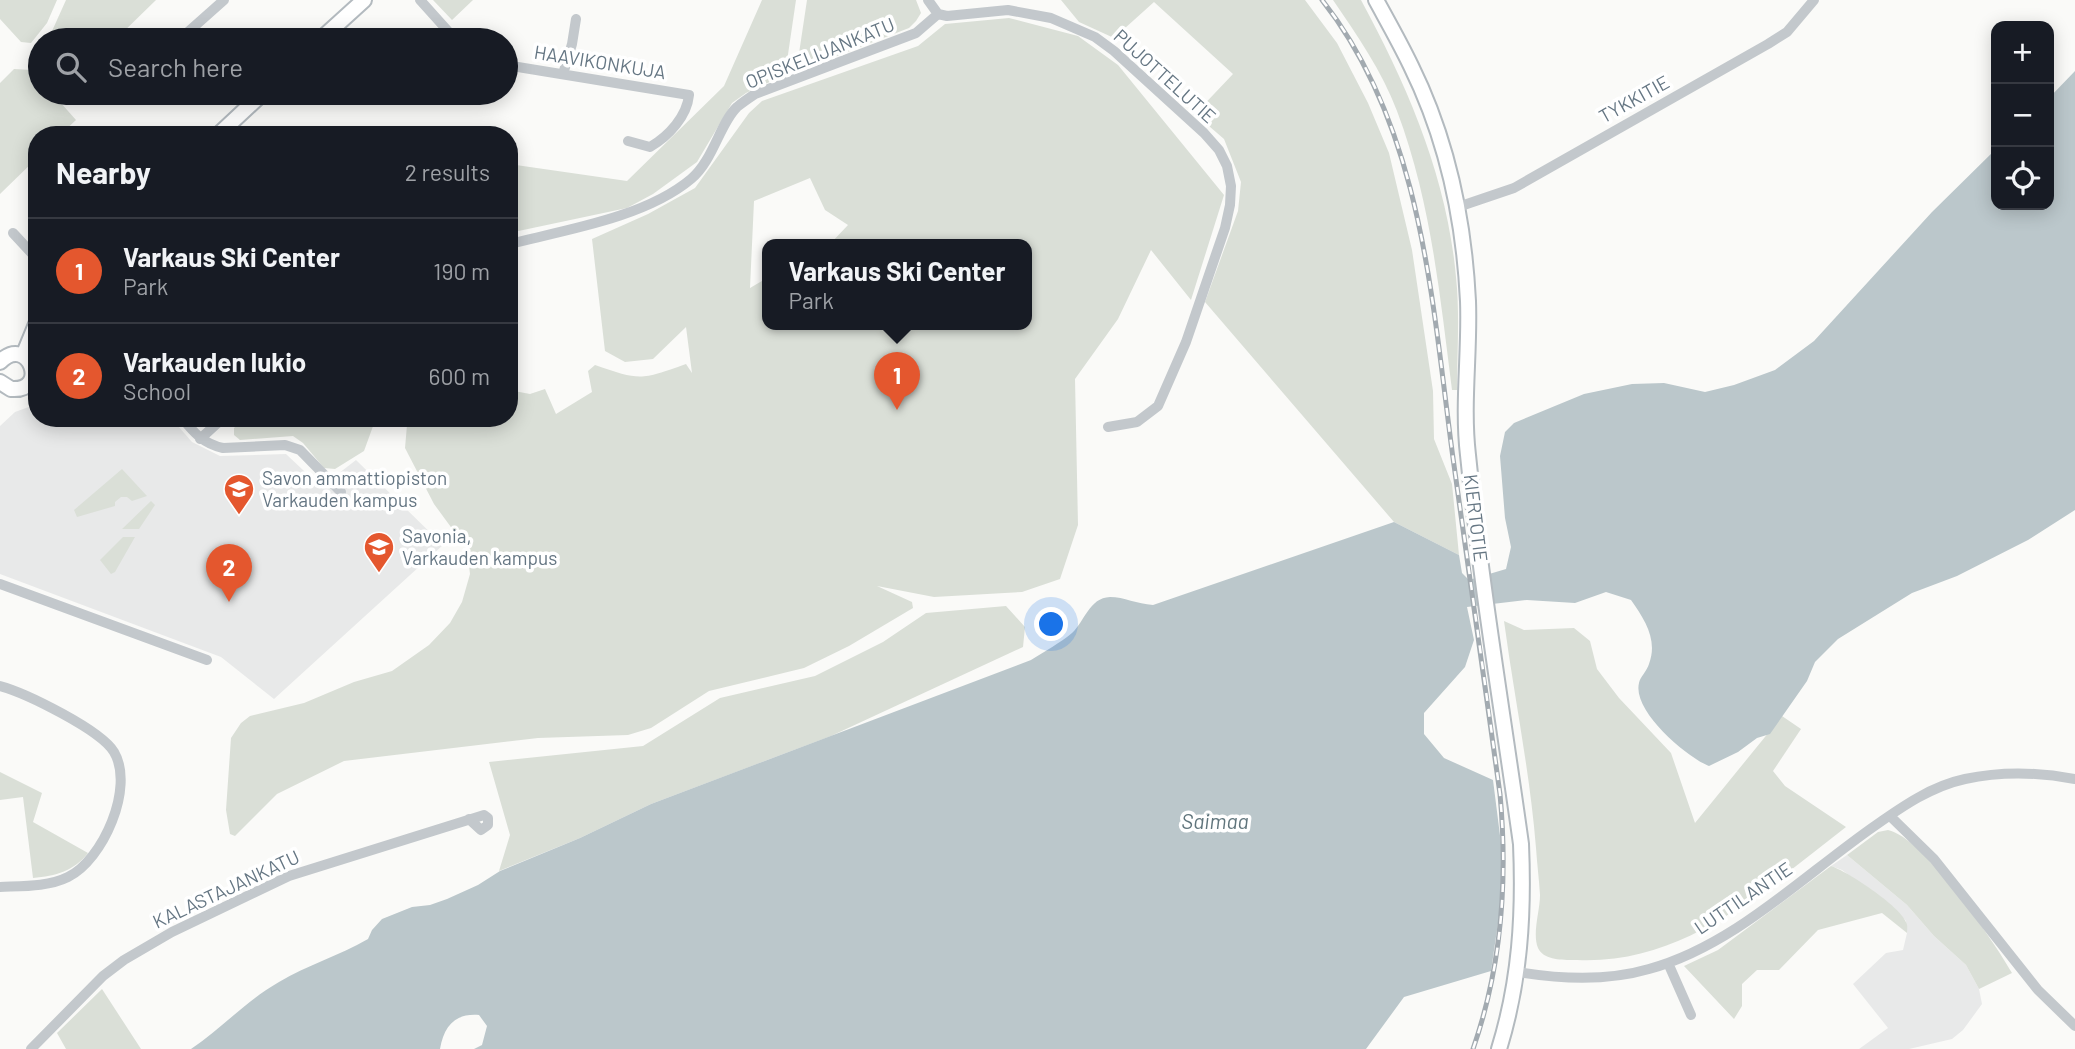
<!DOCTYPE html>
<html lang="en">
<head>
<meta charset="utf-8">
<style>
	:root { --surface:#171b24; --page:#242831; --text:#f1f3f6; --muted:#9ea1a6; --line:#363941; --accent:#e4572e }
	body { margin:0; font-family:Barlow,sans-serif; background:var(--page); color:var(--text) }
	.controls { position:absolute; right:21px; top:21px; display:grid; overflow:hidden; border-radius:14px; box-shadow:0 4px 18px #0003 }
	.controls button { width:63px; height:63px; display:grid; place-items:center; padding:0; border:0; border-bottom:2px solid var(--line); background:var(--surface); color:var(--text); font:35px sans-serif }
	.you { position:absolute; left:1052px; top:625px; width:24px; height:24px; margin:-18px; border:5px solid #fff; border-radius:50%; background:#1a73e8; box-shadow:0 0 0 10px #1a73e833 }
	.badge { display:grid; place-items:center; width:46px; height:46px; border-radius:50%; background:var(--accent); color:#fff; font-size:23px; font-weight:700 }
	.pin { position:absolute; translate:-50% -58px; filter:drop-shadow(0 2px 4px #0008) }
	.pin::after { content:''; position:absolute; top:37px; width:24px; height:21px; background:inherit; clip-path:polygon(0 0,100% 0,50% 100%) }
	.popup { position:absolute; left:762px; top:239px; width:270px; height:91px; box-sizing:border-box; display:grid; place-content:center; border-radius:14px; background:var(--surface); filter:drop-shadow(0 2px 5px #0005); font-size:23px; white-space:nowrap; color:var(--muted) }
	.popup b { font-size:26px; color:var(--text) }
	.popup::after { content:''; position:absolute; left:50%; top:100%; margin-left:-14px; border:14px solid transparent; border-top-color:var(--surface) }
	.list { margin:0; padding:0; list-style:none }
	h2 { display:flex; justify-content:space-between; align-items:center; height:91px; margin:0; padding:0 28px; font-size:30px }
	h2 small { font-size:23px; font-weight:400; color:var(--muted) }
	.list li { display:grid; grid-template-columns:46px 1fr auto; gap:21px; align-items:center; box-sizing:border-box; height:105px; padding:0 28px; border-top:2px solid var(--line) }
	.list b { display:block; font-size:26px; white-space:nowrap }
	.list p { margin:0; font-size:23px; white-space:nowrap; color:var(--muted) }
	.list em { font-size:23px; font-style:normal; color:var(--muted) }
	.icon { flex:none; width:38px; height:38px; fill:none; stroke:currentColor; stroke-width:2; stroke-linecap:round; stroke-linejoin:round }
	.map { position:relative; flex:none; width:2075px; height:1049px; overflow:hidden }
	.search { position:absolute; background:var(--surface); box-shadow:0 4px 18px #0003; left:28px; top:28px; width:490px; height:77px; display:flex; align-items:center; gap:18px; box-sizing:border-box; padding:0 24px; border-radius:38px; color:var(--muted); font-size:26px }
	.panel { position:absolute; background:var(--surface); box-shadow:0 4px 18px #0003; left:28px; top:126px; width:490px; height:301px; border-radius:28px }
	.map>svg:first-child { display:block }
	.built { fill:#e8e9e9 }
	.green { fill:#dadfd7; fill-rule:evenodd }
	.water { fill:#bbc7cb }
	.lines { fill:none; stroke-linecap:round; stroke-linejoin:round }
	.secondary-casing { stroke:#b3babf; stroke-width:18 }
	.street { stroke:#c3c8cc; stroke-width:10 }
	.secondary { stroke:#fff; stroke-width:14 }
	.rail-casing { stroke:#a2aab0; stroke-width:5 }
	.rail { stroke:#fff; stroke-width:2.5; stroke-dasharray:8; stroke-linecap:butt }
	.labels { text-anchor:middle; stroke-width:7; stroke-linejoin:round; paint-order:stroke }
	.street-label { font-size:19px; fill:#657683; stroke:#fff }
	.poi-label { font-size:19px; fill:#657683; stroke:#fff; text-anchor:start }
	.water-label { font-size:21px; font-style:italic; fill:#60757c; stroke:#fff }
</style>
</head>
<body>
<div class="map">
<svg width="2075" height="1049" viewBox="0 0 2075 1049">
	<rect width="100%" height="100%" fill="#fafaf8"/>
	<path class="built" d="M37,404V418H171L192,442L220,456L286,454L321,487L356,460L443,545L274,699L221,657L0,574V426L15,412Z
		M1847,855L1907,905L1934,936L1966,965L1979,989L1982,1004L1963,1030L1952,1039L1909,1049H1859L1888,1028L1853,984L1886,953L1903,950L1907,933L1906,921L1895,909L1842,870L1831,866Z"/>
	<path class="green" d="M0,0H57L47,23L31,43L21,42L0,19Z
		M66,0H156L115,40H48Z
		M433,0H473L452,20Z
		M762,0H796L786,68L776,79L746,93L732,103L697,162L653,194L627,208L509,233V164L627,181L724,86Z
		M807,0H916L921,13L916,21L909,28L806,68L798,60Z
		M1061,0H1305L1337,43L1368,103L1389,153L1412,250L1433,391L1434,439L1452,484L1459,555L1394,522L1205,302L1238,211L1241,182L1224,139L1195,114L1233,74L1154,2L1114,38L1079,22Z
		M1333,0H1361C1408,87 1447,177 1456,277C1460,314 1457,353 1457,390H1452C1440,296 1431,201 1397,111C1382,71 1357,35 1333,0Z
		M1009,18L1078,36L1118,65L1224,195L1191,300L1151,250L1118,319L1075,379L1078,525L1060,579L1022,592L934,597L877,586L912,602L913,608L849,646L804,668L709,691L651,728L628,735L538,738L344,761L277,794L235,836L230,834L226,810L231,738L241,723L250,716L304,703L354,682L392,671L429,645L450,623L462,602L470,574L467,549L434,504L405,448L407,425L410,418H509V390L530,394L545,389L556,414L592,392L588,371L595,365C641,381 641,380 686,364L692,373L686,327L653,359L625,362L605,351L592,239L648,214L695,188L749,113L762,101L918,46L945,24ZM810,178L825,210L848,225L830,244H1026V324H768L767,278L750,288L754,201Z
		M14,69L32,70L40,80V93H52L76,120L60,135H37V158L0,194V83Z
		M244,418H376L364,451L335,469L324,468L303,443L293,436L240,440L234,435V428Z
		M122,469L147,496L132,501L127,497H121L115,502V506L77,517L74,510Z
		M151,501L155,505L139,529H122Z
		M123,537H135L115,572L111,574L100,560Z
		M1006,606L1025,627L1023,647L831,736L651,804L580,838L499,871L510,835L489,762L643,746L720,698L815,676L883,642L926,613Z
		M1504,621L1524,630L1574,628L1590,641L1597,669L1619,698L1671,753L1695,823L1782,716L1801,729L1773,771L1785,786L1846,827C1765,889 1686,965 1577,960C1565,960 1544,961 1538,948C1532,933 1540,911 1540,895C1539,879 1537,863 1536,848C1530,772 1514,696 1504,621Z
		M0,772L42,793L33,822L88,853C74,871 56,876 33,878L23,797L0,800Z
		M1888,830C1923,837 1994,941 2012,973L1979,989L1966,965L1934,936L1907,905L1847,855L1878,832Z
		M1831,866C1847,871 1900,906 1906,922C1908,925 1907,929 1907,933L1882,913L1818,930L1779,970H1757L1742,984V1006L1734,1019L1684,966L1718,950Z
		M102,989L141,1049H66L57,1033Z"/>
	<path class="water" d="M2075,71V510L2028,540L1957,576L1912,593L1838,639L1815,662L1807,681L1770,734L1757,738L1738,752L1709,766C1687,757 1632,711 1639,683C1640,677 1647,671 1649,664C1658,640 1645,620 1631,600L1606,592L1575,603L1527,600L1467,607L1474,640L1465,667L1424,713V734L1444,758L1493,780L1505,875L1491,971L1404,997L1366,1049H474L482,1045L487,1026L479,1015C455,1013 444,1026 440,1049H191C222,1028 246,1001 279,982C307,965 339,956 368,939L372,930L382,919L412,907L430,905L447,899L478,885L500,871L580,838L651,804L1031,660C1045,651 1060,643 1072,633C1085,621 1089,598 1110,597C1124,597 1137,604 1153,605L1394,522L1459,555L1462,573L1469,580L1506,569L1511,547L1505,518L1500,456L1505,432L1514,423L1584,394L1632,384L1664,383L1705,392L1734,385L1775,370L1814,341L1932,212L1996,149V205H2049V98Z"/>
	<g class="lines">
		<g class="secondary-casing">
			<path id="secondary" d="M1376,0C1388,22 1400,43 1411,66C1447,139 1464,220 1468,301C1470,352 1462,404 1468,455C1481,585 1503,715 1521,844C1524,915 1520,981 1499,1049
				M320,40L364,0
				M218,135L263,93
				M23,356L37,322
				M0,362C28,333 51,392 11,389L0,382"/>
		</g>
		<path class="street" d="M420,0L456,40
			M928,0L938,14L947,16L1008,10L1051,18L1095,37L1114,51L1204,133L1219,150L1227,166L1231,186L1230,205L1225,228L1186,342L1158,406L1137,422L1108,427
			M179,40L224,0
			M506,65L689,95C687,116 669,136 650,147L628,141
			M563,74L572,44L576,19
			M1458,207L1514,188L1768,44L1787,32L1814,0
			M13,233L37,259
			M509,244C566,230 646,217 691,179C713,161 720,123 737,107C743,102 749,98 755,94L916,33L938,14
			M182,418C194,433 204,444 223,448L285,445L300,450L341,492
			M200,439L223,418
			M0,584L207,660
			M0,686C26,693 101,730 114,752C135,787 103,860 68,877C48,887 22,886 0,887
			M1890,816L1934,859L2038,990L2075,1026
			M1668,963L1691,1015
			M1518,972C1560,979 1608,981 1649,969C1734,946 1805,874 1876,825C1903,806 1932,786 1965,779C2002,771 2038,772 2075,779
			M31,1049L103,976L124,960L172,932L289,876L484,815L488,818V825L481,830L469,819"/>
		<use href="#secondary" class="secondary"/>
		<g class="rail-casing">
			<path id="rail" d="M1322,0C1423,128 1432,303 1453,458C1469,570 1485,682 1500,794C1508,881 1502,966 1473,1049"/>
		</g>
		<use href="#rail" class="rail"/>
	</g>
	<defs>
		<g id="school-pin" transform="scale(1.575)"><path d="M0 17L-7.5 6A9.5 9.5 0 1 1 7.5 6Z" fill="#e4572e" stroke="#fff"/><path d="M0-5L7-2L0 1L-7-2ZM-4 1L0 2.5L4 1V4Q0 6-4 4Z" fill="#fff"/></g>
		<g id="university-pin" transform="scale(1.575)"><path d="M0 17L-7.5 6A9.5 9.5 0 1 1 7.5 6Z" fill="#e4572e" stroke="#fff"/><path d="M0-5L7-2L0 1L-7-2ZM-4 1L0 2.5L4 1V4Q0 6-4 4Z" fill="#fff"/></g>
	</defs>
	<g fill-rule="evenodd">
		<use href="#school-pin" x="239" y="489"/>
		<use href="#university-pin" x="379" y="547"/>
	</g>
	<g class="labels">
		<g class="street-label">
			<text transform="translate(820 53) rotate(-22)" y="7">OPISKELIJANKATU</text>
			<text transform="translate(600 62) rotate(9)" y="7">HAAVIKONKUJA</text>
			<text transform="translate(1165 76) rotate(42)" y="7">PUJOTTELUTIE</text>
			<text transform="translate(1634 99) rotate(-29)" y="7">TYKKITIE</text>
			<text transform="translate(1476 518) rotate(83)" y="7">KIERTOTIE</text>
			<text transform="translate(226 889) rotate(-25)" y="7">KALASTAJANKATU</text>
			<text transform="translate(1743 898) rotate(-34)" y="7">LUTTILANTIE</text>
		</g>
		<g class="poi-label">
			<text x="262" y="485">Savon ammattiopiston<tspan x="262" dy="22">Varkauden kampus</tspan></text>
			<text x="402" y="543">Savonia,<tspan x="402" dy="22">Varkauden kampus</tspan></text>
		</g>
		<g class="water-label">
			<text x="1215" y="829">Saimaa</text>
		</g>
	</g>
</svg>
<div class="controls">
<button>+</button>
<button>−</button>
<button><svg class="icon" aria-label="locate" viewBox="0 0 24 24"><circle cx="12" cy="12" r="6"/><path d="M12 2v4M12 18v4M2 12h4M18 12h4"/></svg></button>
</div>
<div class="you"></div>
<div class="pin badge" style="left:897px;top:410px">1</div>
<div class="popup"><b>Varkaus Ski Center</b>Park</div>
<div class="pin badge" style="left:229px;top:602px">2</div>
<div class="search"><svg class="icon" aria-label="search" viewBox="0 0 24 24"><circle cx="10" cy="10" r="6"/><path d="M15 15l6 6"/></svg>Search here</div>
<section class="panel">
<h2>Nearby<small>2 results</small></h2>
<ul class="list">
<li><span class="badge">1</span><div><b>Varkaus Ski Center</b><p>Park</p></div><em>190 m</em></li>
<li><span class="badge">2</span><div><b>Varkauden lukio</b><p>School</p></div><em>600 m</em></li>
</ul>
</section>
</div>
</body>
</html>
